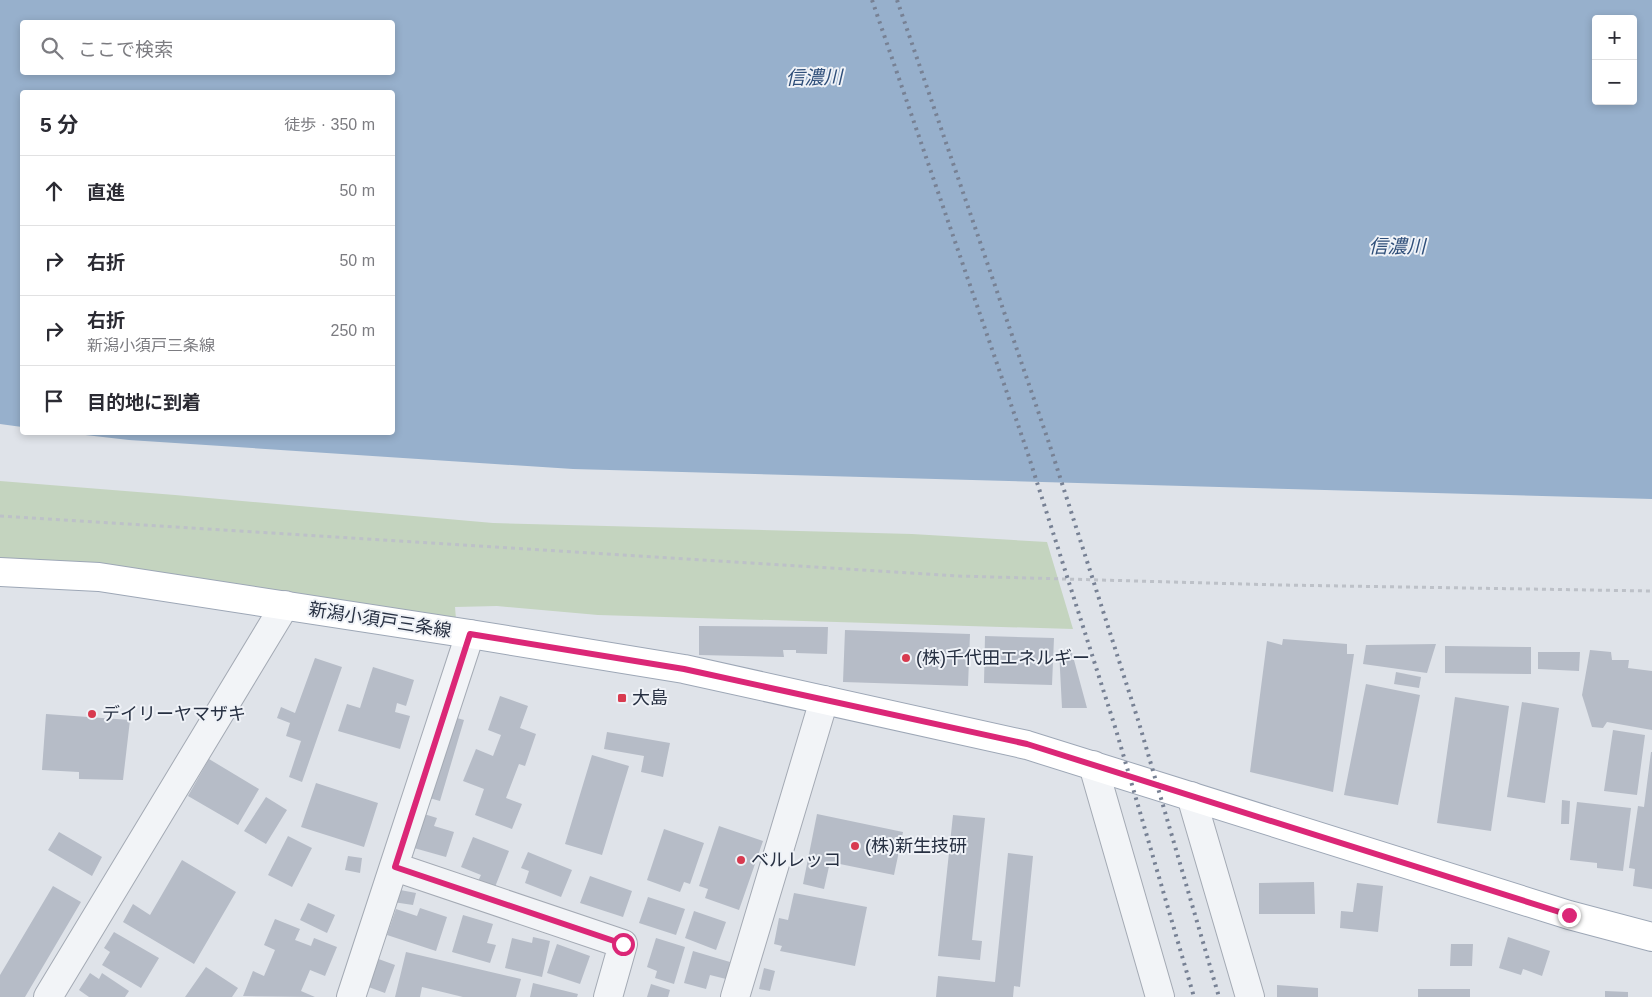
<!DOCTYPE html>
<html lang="ja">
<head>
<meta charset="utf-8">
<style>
	:root { --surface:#fff; --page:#f7f7f7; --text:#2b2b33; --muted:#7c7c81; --line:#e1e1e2 }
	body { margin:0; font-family:Arial,"Noto Sans JP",sans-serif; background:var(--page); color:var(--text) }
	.controls { position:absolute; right:15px; top:15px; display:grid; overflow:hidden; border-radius:5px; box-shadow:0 2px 8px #0003 }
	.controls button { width:45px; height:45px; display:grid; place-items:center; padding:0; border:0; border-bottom:1px solid var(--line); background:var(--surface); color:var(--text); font:25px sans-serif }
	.stop { position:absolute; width:15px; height:15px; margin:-11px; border:4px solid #db2777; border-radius:50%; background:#fff }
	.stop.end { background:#db2777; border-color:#fff; box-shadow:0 1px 5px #0008 }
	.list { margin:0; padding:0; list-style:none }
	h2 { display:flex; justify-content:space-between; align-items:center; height:65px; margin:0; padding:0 20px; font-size:21px }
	h2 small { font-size:16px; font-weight:400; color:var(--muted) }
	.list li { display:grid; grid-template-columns:32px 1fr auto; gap:15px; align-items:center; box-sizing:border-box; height:70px; padding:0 20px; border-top:1px solid var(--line) }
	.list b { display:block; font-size:19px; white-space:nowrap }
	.list p { margin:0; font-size:16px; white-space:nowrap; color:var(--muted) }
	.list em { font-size:16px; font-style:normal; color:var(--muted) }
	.icon { flex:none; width:28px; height:28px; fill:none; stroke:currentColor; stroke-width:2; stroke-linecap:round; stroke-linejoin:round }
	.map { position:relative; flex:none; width:1652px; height:997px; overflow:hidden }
	.search { position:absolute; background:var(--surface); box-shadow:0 2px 8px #0003; left:20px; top:20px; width:375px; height:55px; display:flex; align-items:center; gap:12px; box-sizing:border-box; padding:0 18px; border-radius:5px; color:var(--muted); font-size:19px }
	.panel { position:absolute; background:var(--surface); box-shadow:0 2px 8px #0003; left:20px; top:90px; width:375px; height:345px; border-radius:5px }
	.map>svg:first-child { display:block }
	.green { fill:#c4d4bf }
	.water { fill:#97b0cc; fill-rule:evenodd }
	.building { fill:#b6bcc7 }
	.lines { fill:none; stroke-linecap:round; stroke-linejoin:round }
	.minor-casing { stroke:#a4aab4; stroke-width:30 }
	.major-casing { stroke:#9da7b6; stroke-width:30 }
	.path { stroke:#bdc1c8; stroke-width:3; stroke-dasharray:4 4; stroke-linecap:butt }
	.minor { stroke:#f2f4f7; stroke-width:28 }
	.major { stroke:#fff; stroke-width:28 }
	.rail { stroke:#778194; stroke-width:4; stroke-dasharray:2.5 5; stroke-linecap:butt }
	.route { stroke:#db2777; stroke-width:6 }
	.poi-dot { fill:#d83a4f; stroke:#eff2f7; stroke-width:2 }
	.labels { text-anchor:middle; stroke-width:4; stroke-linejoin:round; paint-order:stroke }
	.street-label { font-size:18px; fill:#273042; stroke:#eff2f7 }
	.poi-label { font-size:18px; fill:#273042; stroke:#eff2f7; text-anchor:start }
	.water-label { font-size:19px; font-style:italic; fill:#2e4e79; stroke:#eff2f7 }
</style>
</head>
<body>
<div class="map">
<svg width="1652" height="997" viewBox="0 0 1652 997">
	<rect width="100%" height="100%" fill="#dfe3e9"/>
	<path class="green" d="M0,481L175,495L493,523L912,534L1047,542L1073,629L598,615L497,606L455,607L456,619L0,561Z"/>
	<path class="water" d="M0,0H1652V499L573,469L129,440L68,433L392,432V92H22V427L0,424ZM1596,19H1633V101H1596ZM22,22H392V72H22Z"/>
	<path class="building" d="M699,626L828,627L827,654L796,653V650H783L784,657L699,655Z
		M845,630L970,634L968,686L843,682Z
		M985,636L1054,638L1052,685L984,683Z
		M1283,639L1347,644V654H1354L1333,792L1250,772L1267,641L1282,645Z
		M1436,644L1427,673L1363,664L1366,645Z
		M1445,646L1531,647V674L1445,673Z
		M1071,649L1087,708H1062L1059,650Z
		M1590,650L1611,652L1612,660H1629L1628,668L1652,671V730L1607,722L1603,728L1592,727L1582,695Z
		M1538,652H1580L1579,671L1538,669Z
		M315,658L342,667L302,782L289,777L301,741L286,736L290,723L277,718L281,707L295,713Z
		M373,667L414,680L406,706L397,703L395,712L410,716L400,749L338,731L347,704L360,708Z
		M1396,672L1421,677L1419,688L1394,684Z
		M1366,684L1420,695L1398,805L1344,795Z
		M500,696L528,706L520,728L536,734L525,766L519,764L506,798L522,804L512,829L475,815L484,789L463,781L476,749L493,756L501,735L488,730Z
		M1455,697L1509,706L1491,831L1437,823Z
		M1522,702L1559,708L1545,803L1507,797Z
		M46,714L130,720L123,780L79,779V772L42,770Z
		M450,716L464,720L440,801L426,797Z
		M1613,730L1645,735L1637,795L1604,791Z
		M607,732L670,743L663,777L641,772L644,756L604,749Z
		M1651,752H1652V889L1633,886L1635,869L1629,868L1638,806L1644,807Z
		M592,755L629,766L602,855L565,844Z
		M209,759L259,789L238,825L188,796Z
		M316,783L378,803L364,847L301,827Z
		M266,797L287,810L266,844L244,831Z
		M1562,800L1570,801L1569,824H1561Z
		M1577,802L1631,808L1623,871L1597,868V863L1570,860Z
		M424,814L437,818L434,826L454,832L446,857L414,848Z
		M817,814L903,832L894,875L830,862L824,889L803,884Z
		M953,815L985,818L972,940L982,941L980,960L938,956Z
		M719,826L763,841L739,910L705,898L708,889L699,886Z
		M664,829L704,843L690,884L684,882L680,892L647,880Z
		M59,832L102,857L92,876L48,850Z
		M288,836L312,848L292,887L268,875Z
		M473,837L509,851L495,887L478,881L481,875L461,867Z
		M528,852L572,870L561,897L525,883L529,871L521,868Z
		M1008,853L1033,856L1020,987L1014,986L1013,997H936L938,976L995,982Z
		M348,856L362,858L360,873L345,870Z
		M182,860L236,892L194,964L123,922L133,904L150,915Z
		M590,876L632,891L623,917L580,903Z
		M1314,882L1315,914H1259V883Z
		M1357,883L1383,886L1378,932L1340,928L1341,911L1353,912Z
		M53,886L81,902L25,997H0V975Z
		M395,889L416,893L413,905L393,902Z
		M794,893L867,907L855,966L780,951L782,946L774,944L779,918L788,920Z
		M648,897L685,909L676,935L639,923Z
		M308,903L335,915L327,933L300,920Z
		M420,908L447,917L436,951L387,935L396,909L417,916Z
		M694,911L726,922L716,950L685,938Z
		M463,915L493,924L487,943L496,945L490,963L452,952Z
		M275,919L300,929L295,940L311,946L314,938L337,947L325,976L310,970L301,991L315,997L243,996L253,971L264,976L275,950L264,945Z
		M114,932L159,958L141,988L102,965L110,952L104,948Z
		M533,937L550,941L542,977L505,968L512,938L532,943Z
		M1508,937L1550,951L1542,976L1523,969L1521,975L1499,968Z
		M656,938L685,947L674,984L655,978L657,971L647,967Z
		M557,944L590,956L580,984L547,973Z
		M1451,944H1473L1472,966H1450Z
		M693,951L730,962L726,979L710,975L706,989L684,983Z
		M406,952L521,979L516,997H463L422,987L420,997H395Z
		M373,957L395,965L385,993L363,985Z
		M206,967L238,988L232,997H185Z
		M764,968L775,971L770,991L759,989Z
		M90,973L99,979L102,973L129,991L125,997H89L79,990Z
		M533,983L578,994L577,997H530Z
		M651,984L670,990L668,997H647Z
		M1277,985L1318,988V997H1277Z
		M1418,989H1470V997H1418Z
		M1605,991L1628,992V997H1605Z"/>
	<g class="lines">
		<g class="minor-casing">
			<path id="minor" d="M1093,765L1160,997
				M1191,796L1250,997
				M395,867L623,944L608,997
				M48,997L285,605
				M351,997L470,634
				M735,997L824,700"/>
		</g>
		<g class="major-casing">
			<path id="major" d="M0,572L99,577L470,634L684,669L1027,745L1569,915L1652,937"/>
		</g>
		<path class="path" d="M0,516L957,576L1280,585L1652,591"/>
		<use href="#minor" class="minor"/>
		<use href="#major" class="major"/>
		<path class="rail" d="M872,0L1027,451L1116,730L1194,997
			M897,0L1049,443L1139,723L1219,997"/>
	</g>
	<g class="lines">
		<path class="route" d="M623,944L395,867L470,634L684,669L1027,744L1569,915"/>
	</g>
	<g class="poi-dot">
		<circle cx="906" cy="658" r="5"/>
		<rect x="617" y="693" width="10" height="10" rx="2.5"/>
		<circle cx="92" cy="714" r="5"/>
		<circle cx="855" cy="846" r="5"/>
		<circle cx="741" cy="860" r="5"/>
	</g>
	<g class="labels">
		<g class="street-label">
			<text transform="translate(380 620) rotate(9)" y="6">新潟小須戸三条線</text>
		</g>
		<g class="poi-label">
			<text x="916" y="664">(株)千代田エネルギー</text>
			<text x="632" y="704">大島</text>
			<text x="102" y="720">デイリーヤマザキ</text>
			<text x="865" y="852">(株)新生技研</text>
			<text x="751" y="866">ベルレッコ</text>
		</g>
		<g class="water-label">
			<text transform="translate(814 77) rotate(-1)" y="7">信濃川</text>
			<text x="1397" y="253">信濃川</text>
		</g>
	</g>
</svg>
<div class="controls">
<button>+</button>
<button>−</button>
</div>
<div class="stop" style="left:623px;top:944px"></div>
<div class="stop end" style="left:1569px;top:915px"></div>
<div class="search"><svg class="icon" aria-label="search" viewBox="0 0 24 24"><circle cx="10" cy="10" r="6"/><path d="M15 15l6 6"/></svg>ここで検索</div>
<section class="panel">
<h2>5 分<small>徒歩 · 350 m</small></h2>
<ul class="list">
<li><svg class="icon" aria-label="ahead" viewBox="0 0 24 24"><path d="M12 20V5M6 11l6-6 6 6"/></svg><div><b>直進</b></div><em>50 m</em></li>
<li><svg class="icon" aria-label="right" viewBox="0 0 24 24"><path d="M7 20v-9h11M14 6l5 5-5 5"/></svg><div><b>右折</b></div><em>50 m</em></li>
<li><svg class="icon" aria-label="right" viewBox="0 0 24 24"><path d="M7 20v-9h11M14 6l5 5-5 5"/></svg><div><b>右折</b><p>新潟小須戸三条線</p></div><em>250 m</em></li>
<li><svg class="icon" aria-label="arrive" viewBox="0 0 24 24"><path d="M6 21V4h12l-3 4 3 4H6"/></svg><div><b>目的地に到着</b></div></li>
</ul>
</section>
</div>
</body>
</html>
